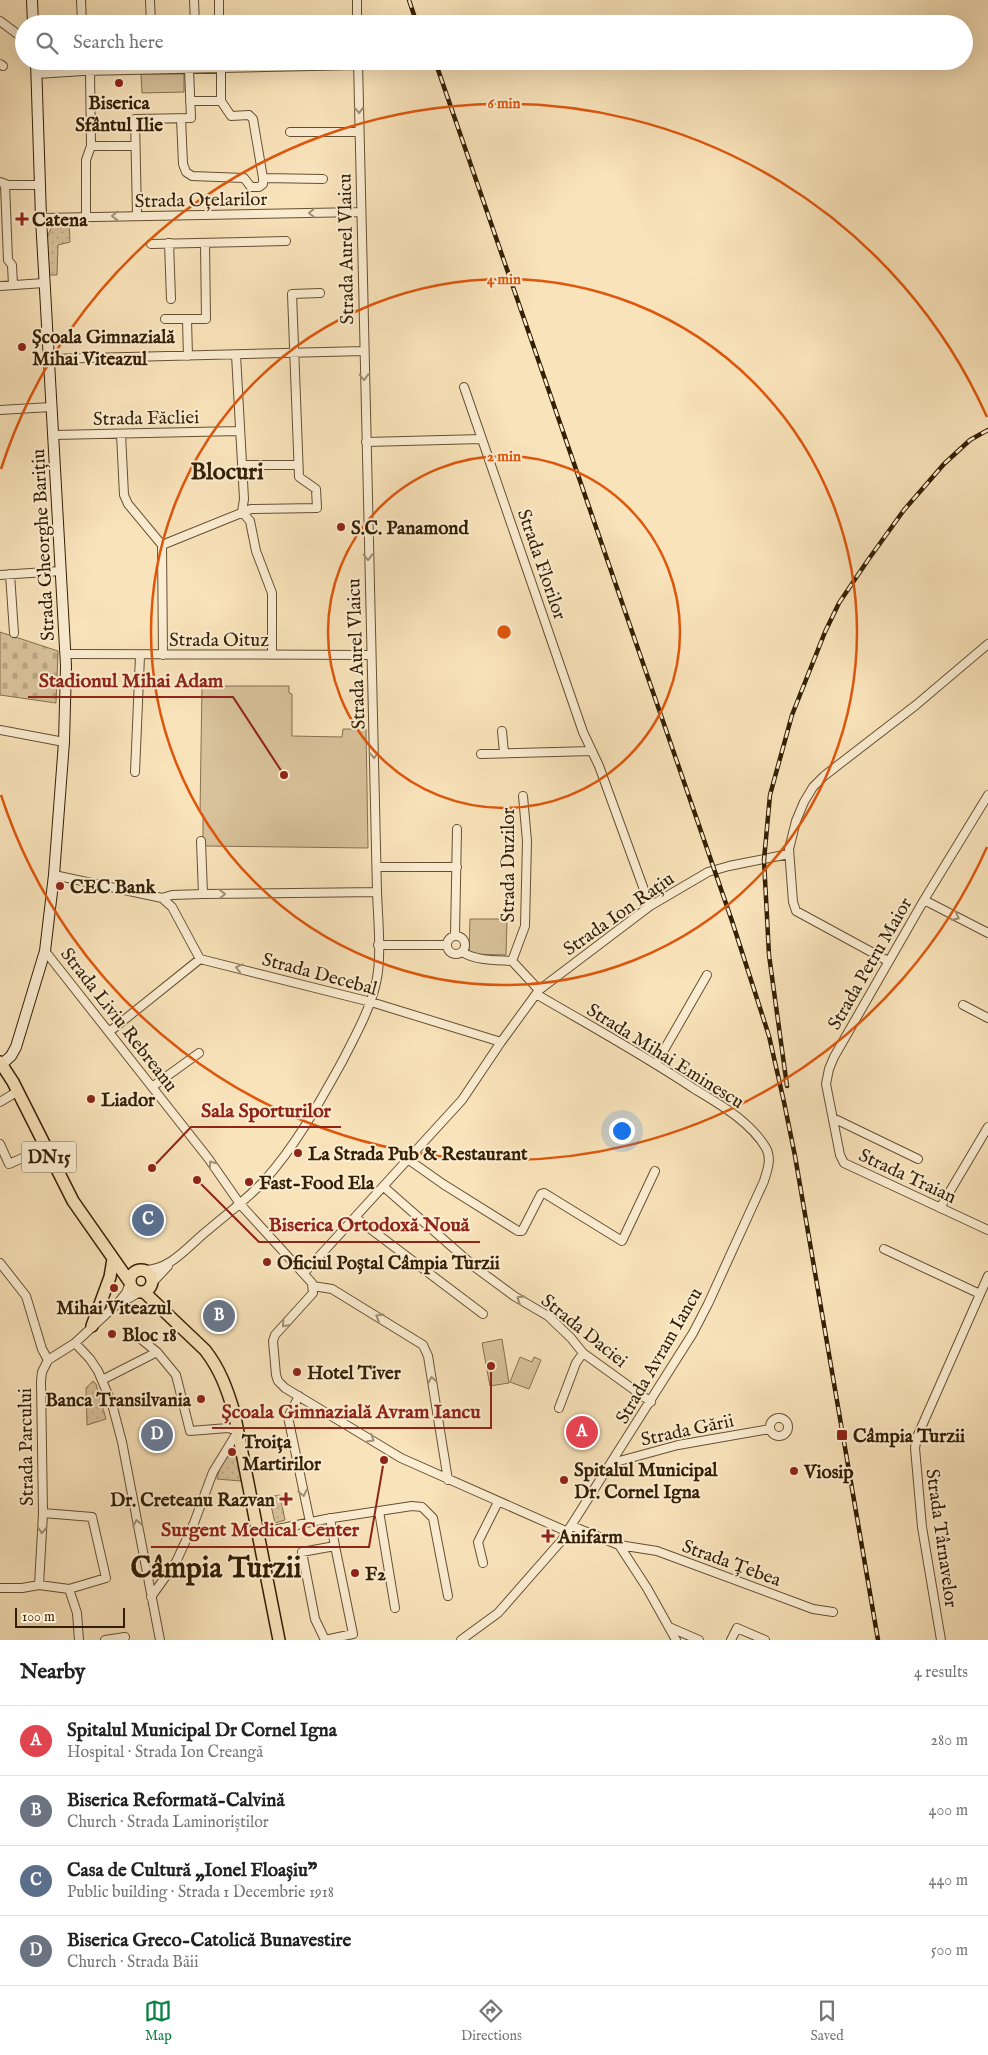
<!DOCTYPE html>
<html lang="en">
<head>
<meta charset="utf-8">
<style>
	:root { --surface:#fff; --page:#f6f6f6; --text:#222; --muted:#767676; --line:#e0e0e0; --accent:#0b8043 }
	body { margin:0; font-family:"IM FELL English",serif; background:var(--page); color:var(--text) }
	.scale { position:absolute; left:15px; bottom:12px; width:110px; box-sizing:border-box; padding-left:5px; border:2px solid #341f04; border-top:0; font-size:14px; line-height:18px; white-space:nowrap; color:#341f04; -webkit-text-stroke:4px #fbedd2; paint-order:stroke }
	.you { position:absolute; left:621px; top:1130px; width:18px; height:18px; margin:-12px; border:4px solid #fff; border-radius:50%; background:#1a73e8; box-shadow:0 0 0 8px #1a73e833 }
	.badge { display:grid; place-items:center; width:32px; height:32px; border-radius:50%; background:var(--accent); color:#fff; font-size:16px; font-weight:700 }
	.pin { position:absolute; translate:-50% -50%; border:2px solid #fff; box-shadow:0 1px 5px #0006 }
	.list { margin:0; padding:0; list-style:none }
	h2 { display:flex; justify-content:space-between; align-items:center; height:65px; margin:0; padding:0 20px; font-size:21px }
	h2 small { font-size:16px; font-weight:400; color:var(--muted) }
	.list li { display:grid; grid-template-columns:32px 1fr auto; gap:15px; align-items:center; box-sizing:border-box; height:70px; padding:0 20px; border-top:1px solid var(--line) }
	.list b { display:block; font-size:19px; white-space:nowrap }
	.list p { margin:0; font-size:16px; white-space:nowrap; color:var(--muted) }
	.list em { font-size:16px; font-style:normal; color:var(--muted) }
	.icon { flex:none; width:28px; height:28px; fill:none; stroke:currentColor; stroke-width:2; stroke-linecap:round; stroke-linejoin:round }
	.map { position:relative; flex:none; width:988px; height:1640px; overflow:hidden }
	.search { position:absolute; background:var(--surface); box-shadow:0 5px 20px #0002; left:15px; right:15px; top:15px; height:55px; display:flex; align-items:center; gap:12px; box-sizing:border-box; padding:0 18px; border-radius:28px; color:var(--muted); font-size:19px }
	.sheet { height:345px; background:var(--surface) }
	nav { display:flex; justify-content:space-around; align-items:center; box-sizing:border-box; height:70px; border-top:1px solid var(--line); background:var(--surface); font-size:14px; color:var(--muted) }
	nav a { display:grid; justify-items:center; gap:2px }
	nav .on { color:var(--accent) }
	.map>svg:first-child { display:block }
	.green { fill:#d8c29b; stroke:#867050 }
	.cemetery { fill:url(#cemetery-stones); stroke:#867050 }
	.park { fill:url(#park-dots); stroke:#867050 }
	.lines { fill:none; stroke-linecap:round; stroke-linejoin:round }
	.street-casing { stroke:#655032; stroke-width:10 }
	.secondary-casing { stroke:#341f04; stroke-width:12 }
	.primary-casing { stroke:#341f04; stroke-width:14 }
	.street { stroke:#fbedd2; stroke-width:8 }
	.secondary { stroke:#fbedd2; stroke-width:10 }
	.primary { stroke:#f9e3ba; stroke-width:11 }
	.rail-casing { stroke:#341f04; stroke-width:4.5 }
	.rail { stroke:#fbedd2; stroke-width:2.5; stroke-dasharray:8; stroke-linecap:butt }
	.oneway { stroke:#a19075 }
	.ring { fill:none; stroke:#df560c; stroke-width:2.5 }
	.poi-dot { fill:#8f2418; stroke:#fbedd2; stroke-width:2 }
	.labels { text-anchor:middle; stroke-width:4; stroke-linejoin:round; paint-order:stroke }
	.shield { fill:#fbedd2; stroke:#705d42; stroke-width:1 }
	.shield-label { font-size:18px; font-weight:bold; fill:#341f04 }
	.poi-label { font-size:19px; font-weight:bold; fill:#341f04; stroke:#fbedd2; text-anchor:start }
	.street-label { font-size:19px; fill:#341f04; stroke:#fbedd2 }
	.district-label { font-size:24px; font-weight:bold; fill:#341f04; stroke:#fbedd2 }
	.town-label { font-size:29px; font-weight:bold; fill:#341f04; stroke:#fbedd2 }
	.centre { fill:#df560c; stroke:#fbedd2; stroke-width:2.5 }
	.ring-label { font-size:15px; text-anchor:middle; font-weight:bold; fill:#df560c; stroke:#fbedd2; stroke-width:4; stroke-linejoin:round; paint-order:stroke }
	.leader { fill:none; stroke:#8f2418; stroke-width:2 }
	.callout-dot { fill:#8f2418; stroke:#fbedd2; stroke-width:2 }
	.callout-label { font-size:20px; text-anchor:middle; font-weight:bold; fill:#8f2418; stroke:#fbedd2; stroke-width:4; stroke-linejoin:round; paint-order:stroke }
</style>
</head>
<body>
<div class="map">
<svg width="988" height="1640" viewBox="0 0 988 1640">
	<defs>
		<pattern id="cemetery-stones" width="16" height="16" patternUnits="userSpaceOnUse" patternTransform="scale(1.25)"><rect width="16" height="16" fill="#d8c29b"/><path d="M2 7V4a2 2 0 0 1 4 0v3zM10 15v-3a2 2 0 0 1 4 0v3z" fill="#baa684"/></pattern>
		<pattern id="park-dots" width="8" height="8" patternUnits="userSpaceOnUse" patternTransform="scale(1.25)"><rect width="8" height="8" fill="#d8c29b"/><path d="M2 2h.1M6 6h.1" fill="none" stroke="#baa684" stroke-width="1.8" stroke-linecap="round"/></pattern>
	</defs>
	<rect width="100%" height="100%" fill="#f9e3ba"/>
	<filter id="stains"><feTurbulence type="fractalNoise" baseFrequency=".004" numOctaves="4"/><feColorMatrix values="0 0 0 0 .2 0 0 0 0 .09 0 0 0 0 .02 0 0 0 .5 -.17"/></filter>
	<radialGradient id="worn" r=".72"><stop offset=".6" stop-color="#630" stop-opacity="0"/><stop offset="1" stop-color="#630" stop-opacity=".3"/></radialGradient>
	<path class="green" d="M141,74H184V92L142,93Z
		M202,686H289V693L292,694V736L342,737L343,729H366L368,848L203,846V814L200,812Z
		M470,919H507L506,955L469,954Z
		M502,1339L509,1383L490,1386L482,1343Z
		M520,1357L532,1362L534,1357L541,1360L529,1389L510,1382Z"/>
	<path class="cemetery" d="M0,632L58,651L56,703L0,695Z"/>
	<path class="park" d="M59,221H69L70,242L58,245L57,275H49C48,255 40,234 59,221Z
		M93,1381L96,1384L106,1419L87,1425L86,1388Z
		M232,1446L235,1450L241,1481L217,1479L220,1467Z
		M280,1495L285,1520L275,1523L269,1497Z"/>
	<g class="lines">
		<g class="street-casing">
			<path id="street" d="M81,0L82,24
				M150,0L151,24
				M194,0L195,24
				M219,0V24
				M357,0V24
				M0,21L24,39
				M0,64L3,66
				M90,71L91,146H135
				M37,74L83,71L358,65
				M190,101H221V68
				M221,101L231,116L249,115L253,119L263,178
				M181,118L183,164L186,172L192,176L244,178L251,187H259L263,184V178L323,179
				M290,132H359
				M0,182L8,185H40
				M5,184L8,260L12,265L13,285
				M137,216L135,119L191,118L189,69
				M86,217V160L91,146
				M41,218L361,212
				M169,243L171,299
				M151,244L286,241
				M0,286L44,283
				M165,319H206L205,243
				M187,320L188,356
				M236,355L244,499L242,512
				M49,359L364,351
				M464,387L583,732L599,766L650,906
				M0,410L51,407
				M121,434L124,495L128,504L162,545L251,509L317,508L316,489L299,477L292,294L320,293
				M53,435L240,431
				M366,442L482,439
				M242,465H298
				M242,512L250,521L256,551L272,593V655
				M162,545L163,655
				M10,574L14,633
				M0,575L61,571
				M66,654L371,655
				M0,730L64,742
				M502,731L504,753
				M481,754L592,751
				M135,772L140,656
				M988,795L924,900L834,1057L829,1069L826,1084L840,1155L844,1163L988,1230
				M201,841L203,894
				M377,867H457
				M54,875L162,898L172,895L203,894L377,892
				M162,898L172,907L200,959L371,1002L501,1042
				M924,900L988,933
				M455,935L457,829
				M447 945a9 9 0 1 1 18 0a9 9 0 1 1-18 0Z
				M378,945H446
				M45,951L208,1158L240,1204L312,1283L313,1293L275,1335L273,1341L276,1375L278,1381L285,1388L401,1458L568,1532
				M462,952C477,961 495,960 512,961L539,990
				M512,961L525,926L527,841L523,796
				M888,961L796,911L793,902L789,849L796,821L804,802L813,787L824,776L916,705L988,644
				M963,1005L988,1018
				M109,1032L200,959
				M656,1064L707,975
				M152,1087L199,1053
				M0,1102L18,1091
				M833,1118L918,1159
				M0,1144L9,1164L45,1148
				M409,1160L443,1184L518,1231H522L541,1194L544,1193L622,1241L655,1171
				M384,1187L476,1268L514,1296L548,1316L571,1338L583,1353L651,1402
				M940,1208L988,1127
				M356,1218L483,1314
				M884,1249L980,1294
				M0,1263L26,1296L42,1349L48,1360
				M144,1270C168,1270 184,1251 201,1236C222,1218 245,1201 264,1181C297,1144 319,1103 343,1060C355,1036 370,1010 376,983C382,958 378,919 377,892L358,61
				M304,1273L462,1100L501,1042L539,990L650,906L708,872L729,866L789,854
				M152,1283L168,1266
				M313,1286L332,1289L423,1345L428,1356L448,1480
				M119,1304L140,1292
				M137,1336L157,1352
				M75,1343L90,1359L98,1371L112,1404L122,1442L160,1640
				M48,1360L75,1343L117,1304L126,1293L130,1283
				M102,1380L157,1352L176,1375L190,1431L228,1428L238,1431L213,1472L194,1523L176,1562L151,1597
				M299,1396L288,1417L310,1522
				M559,1408L576,1363L583,1353
				M770 1427a9 9 0 1 1 18 0a9 9 0 1 1-18 0Z
				M612,1463L678,1445L770,1429
				M379,1511L395,1608
				M43,1513L92,1517L106,1578L69,1589
				M572,1526L619,1545L647,1588L676,1640
				M258,1533L326,1519L412,1506L422,1507L433,1518L448,1596
				M619,1545L657,1551L813,1609L833,1612
				M483,1563L478,1542L498,1502
				M39,1585L43,1513L41,1381L42,1372L48,1360
				M0,1588H22L39,1585L69,1589L77,1613L79,1640
				M669,1627L699,1640
				M105,1640L125,1637
				M325,1640L315,1619L302,1552L335,1546L330,1518
				M325,1640L353,1634L335,1546
				M461,1640L498,1613L562,1540L693,1333L708,1304L764,1181C767,1171 772,1159 766,1148C750,1121 719,1104 693,1088C642,1054 589,1025 536,994
				M731,1640L737,1628L765,1640
				M941,1640L922,1527L915,1448L917,1437L988,1276"/>
		</g>
		<g class="secondary-casing">
			<path id="secondary" d="M32,0L33,24
				M2,1064L11,1056L16,1047L45,951L54,875L64,742L66,666L41,218L36,61"/>
		</g>
		<g class="primary-casing">
			<path id="primary" d="M0,1062L13,1082L73,1201L129,1281
				M130 1281a11 11 0 1 1 22 0a11 11 0 1 1-22 0Z
				M144,1292L205,1350C220,1369 227,1389 234,1412L279,1640
				M92,1326L110,1277L113,1259"/>
		</g>
		<use href="#street" class="street"/>
		<use href="#secondary" class="secondary"/>
		<use href="#primary" class="primary"/>
		<g class="rail-casing">
			<path id="rail" d="M409,0L417,24
				M435,61L732,921L769,1036L784,1102L795,1156L878,1640
				M787,1086L769,955L764,860L770,795L792,715L825,632L839,603L868,560L904,510L944,464L970,440L988,430"/>
		</g>
		<use href="#rail" class="rail"/>
	</g>
	<defs><path id="oneway-chevron" d="M-2-3.5L2.5 0L-2 3.5" fill="none" stroke-width="1.6" stroke-linecap="round" stroke-linejoin="round" transform="scale(1.25)"/></defs>
	<g class="oneway">
		<use href="#oneway-chevron" transform="translate(359 110) rotate(89)"/>
		<use href="#oneway-chevron" transform="translate(312 213) rotate(179)"/>
		<use href="#oneway-chevron" transform="translate(115 216) rotate(179)"/>
		<use href="#oneway-chevron" transform="translate(364 377) rotate(89)"/>
		<use href="#oneway-chevron" transform="translate(368 557) rotate(88)"/>
		<use href="#oneway-chevron" transform="translate(374 755) rotate(89)"/>
		<use href="#oneway-chevron" transform="translate(222 894) rotate(-1)"/>
		<use href="#oneway-chevron" transform="translate(956 917) rotate(28)"/>
		<use href="#oneway-chevron" transform="translate(239 968) rotate(-166)"/>
		<use href="#oneway-chevron" transform="translate(212 1164) rotate(-126)"/>
		<use href="#oneway-chevron" transform="translate(520 1299) rotate(-148)"/>
		<use href="#oneway-chevron" transform="translate(379 1317) rotate(-149)"/>
		<use href="#oneway-chevron" transform="translate(285 1324) rotate(132)"/>
		<use href="#oneway-chevron" transform="translate(432 1380) rotate(-99)"/>
		<use href="#oneway-chevron" transform="translate(371 1439) rotate(31)"/>
		<use href="#oneway-chevron" transform="translate(303 1493) rotate(77)"/>
		<use href="#oneway-chevron" transform="translate(137 1523) rotate(-101)"/>
		<use href="#oneway-chevron" transform="translate(42 1530) rotate(93)"/>
	</g>
	<g class="ring">
		<circle cx="504" cy="632" r="176"/>
		<circle cx="504" cy="632" r="353"/>
		<path d="M987 847A529 529 0 0 1 1 795M1 469A529 529 0 0 1 987 417"/>
	</g>
	<g class="poi-dot">
		<circle cx="119" cy="83" r="5"/>
		<path d="M19.5 211.5h5v5h5v5h-5v5h-5v-5h-5v-5h5z"/>
		<circle cx="22" cy="347" r="5"/>
		<circle cx="341" cy="527" r="5"/>
		<circle cx="60" cy="886" r="5"/>
		<circle cx="91" cy="1099" r="5"/>
		<circle cx="298" cy="1153" r="5"/>
		<circle cx="249" cy="1182" r="5"/>
		<circle cx="267" cy="1262" r="5"/>
		<circle cx="114" cy="1288" r="5"/>
		<circle cx="112" cy="1334" r="5"/>
		<circle cx="297" cy="1372" r="5"/>
		<circle cx="201" cy="1399" r="5"/>
		<rect x="836" y="1429" width="12" height="12" rx="2.5"/>
		<circle cx="232" cy="1452" r="5"/>
		<circle cx="794" cy="1471" r="5"/>
		<circle cx="564" cy="1480" r="5"/>
		<path d="M283.5 1491.5h5v5h5v5h-5v5h-5v-5h-5v-5h5z"/>
		<path d="M545.5 1528.5h5v5h5v5h-5v5h-5v-5h-5v-5h5z"/>
		<circle cx="355" cy="1573" r="5"/>
	</g>
	<g class="labels">
		<rect class="shield" x="21.5" y="1141.5" width="55" height="31" rx="4"/>
		<g class="shield-label">
			<text x="49" y="1163">DN15</text>
		</g>
		<g class="poi-label">
			<text x="119" y="109" text-anchor="middle">Biserica<tspan x="119" dy="22">Sfântul Ilie</tspan></text>
			<text x="32" y="226">Catena</text>
			<text x="32" y="343">Școala Gimnazială<tspan x="32" dy="22">Mihai Viteazul</tspan></text>
			<text x="351" y="534">S.C. Panamond</text>
			<text x="70" y="893">CEC Bank</text>
			<text x="101" y="1106">Liador</text>
			<text x="308" y="1160">La Strada Pub &amp; Restaurant</text>
			<text x="259" y="1189">Fast-Food Ela</text>
			<text x="277" y="1269">Oficiul Poștal Câmpia Turzii</text>
			<text x="114" y="1314" text-anchor="middle">Mihai Viteazul</text>
			<text x="122" y="1341">Bloc 18</text>
			<text x="307" y="1379">Hotel Tiver</text>
			<text x="191" y="1406" text-anchor="end">Banca Transilvania</text>
			<text x="853" y="1442">Câmpia Turzii</text>
			<text x="242" y="1448">Troița<tspan x="242" dy="22">Martirilor</tspan></text>
			<text x="574" y="1476">Spitalul Municipal<tspan x="574" dy="22">Dr. Cornel Igna</tspan></text>
			<text x="804" y="1478">Viosip</text>
			<text x="275" y="1506" text-anchor="end">Dr. Creteanu Razvan</text>
			<text x="558" y="1543">Anifarm</text>
			<text x="365" y="1580">F2</text>
		</g>
		<g class="street-label">
			<text transform="translate(201 199) rotate(-1)" y="7">Strada Oțelarilor</text>
			<text transform="translate(345 249) rotate(-91)" y="7">Strada Aurel Vlaicu</text>
			<text transform="translate(146 417) rotate(-1)" y="7">Strada Făcliei</text>
			<text transform="translate(42 545) rotate(-93)" y="7">Strada Gheorghe Barițiu</text>
			<text transform="translate(543 564) rotate(71)" y="7">Strada Florilor</text>
			<text x="219" y="646">Strada Oituz</text>
			<text transform="translate(355 654) rotate(-92)" y="7">Strada Aurel Vlaicu</text>
			<text transform="translate(507 865) rotate(-90)" y="7">Strada Duzilor</text>
			<text transform="translate(618 913) rotate(-35)" y="7">Strada Ion Rațiu</text>
			<text transform="translate(869 963) rotate(-60)" y="7">Strada Petru Maior</text>
			<text transform="translate(320 973) rotate(15)" y="7">Strada Decebal</text>
			<text transform="translate(120 1019) rotate(52)" y="7">Strada Liviu Rebreanu</text>
			<text transform="translate(666 1055) rotate(32)" y="7">Strada Mihai Eminescu</text>
			<text transform="translate(908 1175) rotate(25)" y="7">Strada Traian</text>
			<text transform="translate(585 1330) rotate(39)" y="7">Strada Daciei</text>
			<text transform="translate(658 1355) rotate(-60)" y="7">Strada Avram Iancu</text>
			<text transform="translate(687 1429) rotate(-12)" y="7">Strada Gării</text>
			<text transform="translate(25 1447) rotate(-91)" y="7">Strada Parcului</text>
			<text transform="translate(943 1538) rotate(82)" y="7">Strada Târnavelor</text>
			<text transform="translate(732 1562) rotate(20)" y="7">Strada Țebea</text>
		</g>
		<g class="district-label">
			<text x="227" y="479">Blocuri</text>
		</g>
		<g class="town-label">
			<text x="216" y="1577">Câmpia Turzii</text>
		</g>
	</g>
	<circle cx="504" cy="632" r="8" class="centre"/>
	<g class="ring-label">
		<text x="504" y="108">6 min</text>
		<text x="504" y="284">4 min</text>
		<text x="504" y="461">2 min</text>
	</g>
	<path class="leader" d="M284 775L233 697H28M152 1168L191 1127H341M197 1180L259 1242H480M491 1366L491 1428H212M384 1460L369 1547H151"/>
	<g class="callout-dot">
		<circle cx="284" cy="775" r="5"/>
		<circle cx="152" cy="1168" r="5"/>
		<circle cx="197" cy="1180" r="5"/>
		<circle cx="491" cy="1366" r="5"/>
		<circle cx="384" cy="1460" r="5"/>
	</g>
	<g class="callout-label">
		<text x="131" y="687">Stadionul Mihai Adam</text>
		<text x="266" y="1117">Sala Sporturilor</text>
		<text x="369" y="1231">Biserica Ortodoxă Nouă</text>
		<text x="351" y="1418">Școala Gimnazială Avram Iancu</text>
		<text x="260" y="1536">Surgent Medical Center</text>
	</g>
	<rect width="100%" height="100%" filter="url(#stains)"/>
	<rect width="100%" height="100%" fill="url(#worn)"/>
</svg>
<div class="scale">100 m</div>
<div class="you"></div>
<div class="pin badge" style="left:582px;top:1432px;background:#e0444e">A</div>
<div class="pin badge" style="left:219px;top:1316px;background:#6b7280">B</div>
<div class="pin badge" style="left:148px;top:1220px;background:#5c6f8a">C</div>
<div class="pin badge" style="left:157px;top:1435px;background:#6b7280">D</div>
<div class="search"><svg class="icon" aria-label="search" viewBox="0 0 24 24"><circle cx="10" cy="10" r="6"/><path d="M15 15l6 6"/></svg>Search here</div>
</div>
<section class="sheet">
<h2>Nearby<small>4 results</small></h2>
<ul class="list">
<li><span class="badge" style="background:#e0444e">A</span><div><b>Spitalul Municipal Dr Cornel Igna</b><p>Hospital · Strada Ion Creangă</p></div><em>280 m</em></li>
<li><span class="badge" style="background:#6b7280">B</span><div><b>Biserica Reformată-Calvină</b><p>Church · Strada Laminoriștilor</p></div><em>400 m</em></li>
<li><span class="badge" style="background:#5c6f8a">C</span><div><b>Casa de Cultură „Ionel Floașiu”</b><p>Public building · Strada 1 Decembrie 1918</p></div><em>440 m</em></li>
<li><span class="badge" style="background:#6b7280">D</span><div><b>Biserica Greco-Catolică Bunavestire</b><p>Church · Strada Băii</p></div><em>500 m</em></li>
</ul>
</section>
<nav>
<a class="on"><svg class="icon" aria-label="map" viewBox="0 0 24 24"><path d="M3 6l6-2 6 2 6-2v14l-6 2-6-2-6 2zM9 4v14M15 6v14"/></svg>Map</a>
<a><svg class="icon" aria-label="directions" viewBox="0 0 24 24"><path d="M12 3l9 9-9 9-9-9zM9 14v-3h6M13 9l2 2-2 2"/></svg>Directions</a>
<a><svg class="icon" aria-label="saved" viewBox="0 0 24 24"><path d="M7 4h10v16l-5-4-5 4z"/></svg>Saved</a>
</nav>
</body>
</html>
